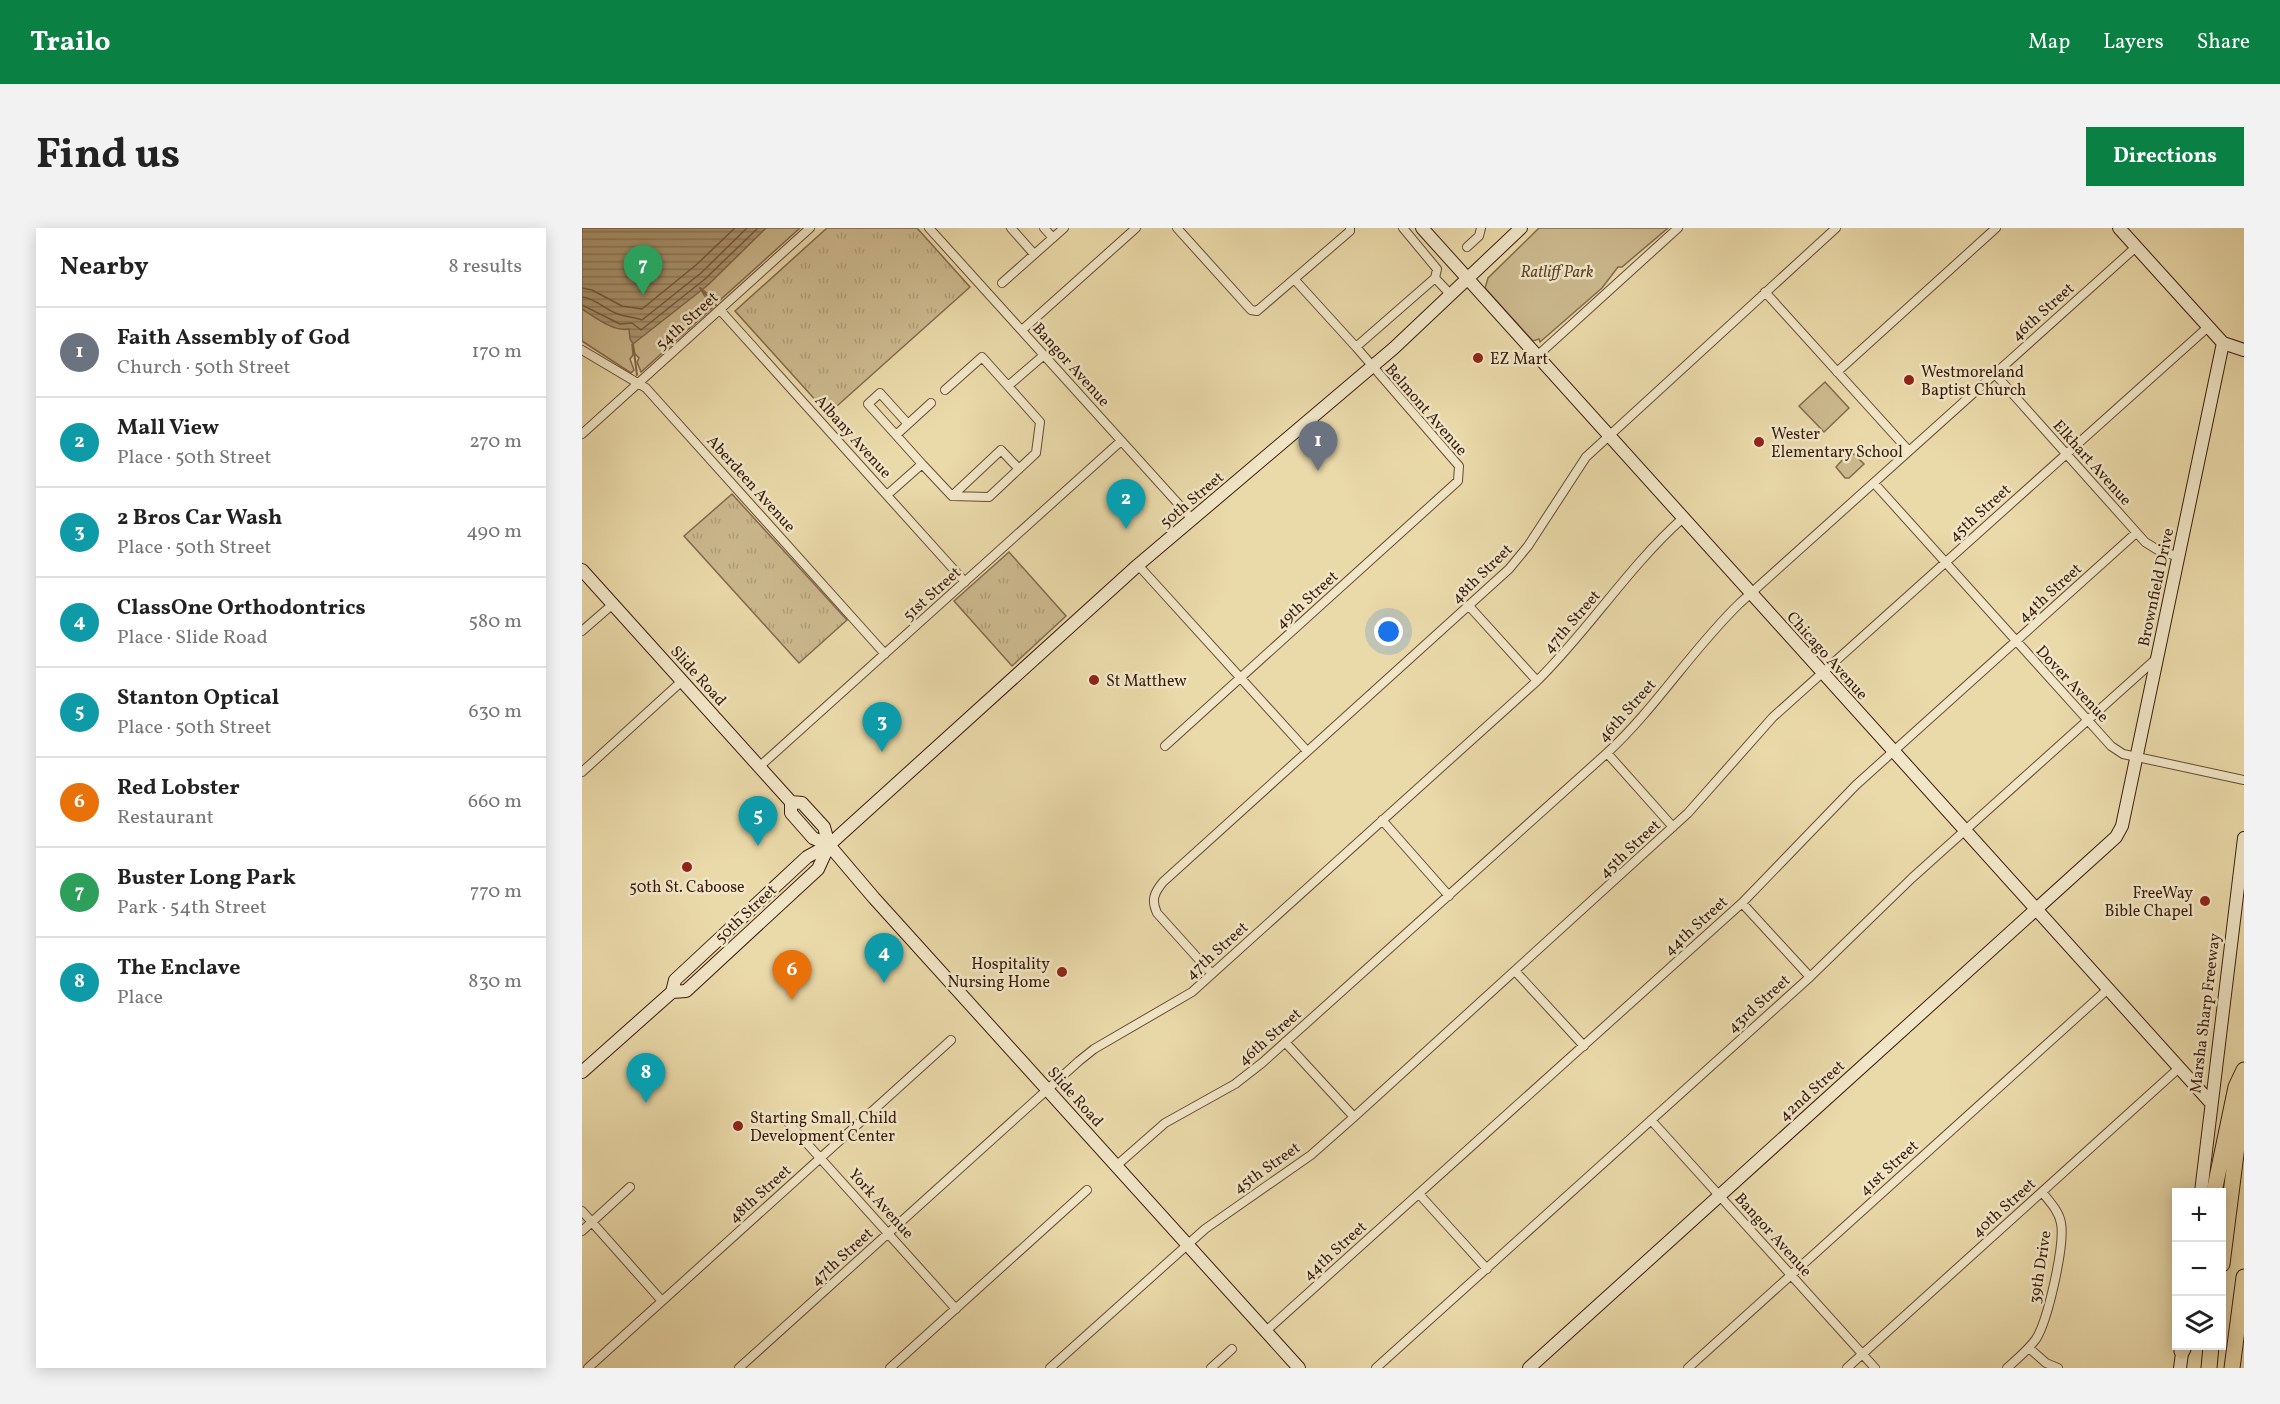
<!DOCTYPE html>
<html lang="en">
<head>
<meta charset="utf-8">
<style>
	:root { --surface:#fff; --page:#f2f2f2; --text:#222; --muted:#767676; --line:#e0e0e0; --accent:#0b8043 }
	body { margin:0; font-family:Vollkorn,serif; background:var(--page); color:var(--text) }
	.controls { position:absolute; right:18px; bottom:18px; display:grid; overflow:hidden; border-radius:0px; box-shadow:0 3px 15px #0003 }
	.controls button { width:54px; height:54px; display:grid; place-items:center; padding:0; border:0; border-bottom:2px solid var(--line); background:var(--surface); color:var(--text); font:30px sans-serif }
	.you { position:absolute; left:807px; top:404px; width:21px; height:21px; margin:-15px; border:4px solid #fff; border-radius:50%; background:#1a73e8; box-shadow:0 0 0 9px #1a73e833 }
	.badge { display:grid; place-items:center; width:39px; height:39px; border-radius:50%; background:var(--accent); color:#fff; font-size:20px; font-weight:700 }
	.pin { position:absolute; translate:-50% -50px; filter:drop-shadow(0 2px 3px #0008) }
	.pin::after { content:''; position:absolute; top:32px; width:21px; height:18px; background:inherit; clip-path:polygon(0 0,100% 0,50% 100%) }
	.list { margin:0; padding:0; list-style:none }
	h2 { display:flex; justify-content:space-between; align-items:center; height:78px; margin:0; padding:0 24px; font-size:26px }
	h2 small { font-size:20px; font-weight:400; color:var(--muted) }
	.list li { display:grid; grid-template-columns:39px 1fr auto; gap:18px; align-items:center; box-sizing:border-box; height:90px; padding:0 24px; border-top:2px solid var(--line) }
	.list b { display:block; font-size:22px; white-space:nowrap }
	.list p { margin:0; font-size:20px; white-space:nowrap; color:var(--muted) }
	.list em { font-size:20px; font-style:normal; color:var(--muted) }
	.icon { flex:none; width:33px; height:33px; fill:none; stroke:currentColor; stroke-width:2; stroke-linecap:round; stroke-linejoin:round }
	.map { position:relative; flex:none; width:1662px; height:1140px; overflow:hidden; border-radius:0px }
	header { display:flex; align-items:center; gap:36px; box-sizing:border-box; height:84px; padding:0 30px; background:var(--accent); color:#fff }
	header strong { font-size:28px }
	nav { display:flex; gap:33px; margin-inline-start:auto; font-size:21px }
	.intro { display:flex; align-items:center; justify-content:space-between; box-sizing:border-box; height:144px; padding:0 36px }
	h1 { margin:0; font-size:42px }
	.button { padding:15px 27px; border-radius:0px; background:var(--accent); color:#fff; font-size:21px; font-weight:700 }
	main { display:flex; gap:36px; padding:0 36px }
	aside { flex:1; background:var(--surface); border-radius:0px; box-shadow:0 3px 15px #0003 }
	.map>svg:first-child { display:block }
	.grass { fill:url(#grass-tufts); stroke:#836a4e; stroke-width:1.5 }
	.park { fill:#ccb98e; stroke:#836a4e; stroke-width:1.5 }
	.water { fill:url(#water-rules); stroke:#80674b; stroke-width:1.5 }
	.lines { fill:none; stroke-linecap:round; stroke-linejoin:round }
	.shore { stroke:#745a40; stroke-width:1.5 }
	.stream { stroke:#80674b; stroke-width:2 }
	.street-casing { stroke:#664b34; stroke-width:10 }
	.secondary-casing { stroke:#3a1c0d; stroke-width:14 }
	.highway-casing { stroke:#3a1c0d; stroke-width:17 }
	.street { stroke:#f1e6c7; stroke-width:8 }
	.secondary { stroke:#f1e6c7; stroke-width:12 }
	.highway { stroke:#ead9a9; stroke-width:15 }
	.poi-dot { fill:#8f2418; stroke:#f1e6c7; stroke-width:2 }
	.labels { text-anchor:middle; stroke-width:5; stroke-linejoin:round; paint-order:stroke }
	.park-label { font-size:16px; font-style:italic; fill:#5e432d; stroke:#f1e6c7 }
	.street-label { font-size:16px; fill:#3a1c0d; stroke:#f1e6c7 }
	.poi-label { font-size:16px; fill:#3a1c0d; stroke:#f1e6c7; text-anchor:start }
</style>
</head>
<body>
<header>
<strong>Trailo</strong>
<nav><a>Map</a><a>Layers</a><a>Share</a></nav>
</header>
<div class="intro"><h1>Find us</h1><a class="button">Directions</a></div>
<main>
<aside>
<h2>Nearby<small>8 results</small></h2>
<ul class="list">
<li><span class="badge" style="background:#6b7280">1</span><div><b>Faith Assembly of God</b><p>Church · 50th Street</p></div><em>170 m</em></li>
<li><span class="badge" style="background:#0f9aa8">2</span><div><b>Mall View</b><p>Place · 50th Street</p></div><em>270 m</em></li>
<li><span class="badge" style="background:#0f9aa8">3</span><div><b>2 Bros Car Wash</b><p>Place · 50th Street</p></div><em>490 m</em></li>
<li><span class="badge" style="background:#0f9aa8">4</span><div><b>ClassOne Orthodontrics</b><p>Place · Slide Road</p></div><em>580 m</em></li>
<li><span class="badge" style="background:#0f9aa8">5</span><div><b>Stanton Optical</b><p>Place · 50th Street</p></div><em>630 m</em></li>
<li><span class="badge" style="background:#e8710a">6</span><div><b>Red Lobster</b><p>Restaurant</p></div><em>660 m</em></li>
<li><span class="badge" style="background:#2e9e5b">7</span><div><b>Buster Long Park</b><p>Park · 54th Street</p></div><em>770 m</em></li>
<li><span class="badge" style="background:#0f9aa8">8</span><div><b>The Enclave</b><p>Place</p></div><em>830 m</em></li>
</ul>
</aside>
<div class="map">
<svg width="1662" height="1140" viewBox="0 0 1662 1140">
	<defs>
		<pattern id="grass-tufts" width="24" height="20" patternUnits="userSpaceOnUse" patternTransform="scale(1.5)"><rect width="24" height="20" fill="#ccb98e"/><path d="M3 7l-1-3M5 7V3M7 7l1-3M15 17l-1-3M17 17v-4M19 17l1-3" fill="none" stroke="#b09e79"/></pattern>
		<pattern id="water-rules" width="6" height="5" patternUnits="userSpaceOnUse" patternTransform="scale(1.5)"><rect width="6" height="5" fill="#ae9974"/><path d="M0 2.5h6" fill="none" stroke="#8f7c5e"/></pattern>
	</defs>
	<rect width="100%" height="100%" fill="#ead9a9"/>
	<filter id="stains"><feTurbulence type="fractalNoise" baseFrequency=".00333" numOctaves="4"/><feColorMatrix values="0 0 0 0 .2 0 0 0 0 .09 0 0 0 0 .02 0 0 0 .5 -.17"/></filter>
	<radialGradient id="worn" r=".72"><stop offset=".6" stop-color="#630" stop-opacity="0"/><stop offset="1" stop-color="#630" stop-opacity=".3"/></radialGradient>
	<path class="grass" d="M245,0H335L388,59L246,186L153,83Z
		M150,266L265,392L217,435L102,308Z
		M427,324L484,388L430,438L372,373Z"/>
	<path class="park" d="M0,0H218L137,73L118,60L130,80L59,144L55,134L57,130L53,126L50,116L51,127L48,131L52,142L49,145L0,113Z
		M957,0H1086L1040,39H1036L1020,60L958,114L957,111L951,113L903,60L906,50Z
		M1243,154L1267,180L1242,204L1217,178Z
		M1272,226L1282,236L1267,250H1263L1254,239L1262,230Z"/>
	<path class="water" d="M0,0H184L126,57L51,116L48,111L47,101C32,104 14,90 0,81Z"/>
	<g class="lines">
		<path class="shore" d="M0,60L10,62L40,78L60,81L114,37L153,0
			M0,69C13,70 24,82 36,86C44,89 53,89 60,92L119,45L165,0
			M0,77L38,96L50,95L59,102L123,51L176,0"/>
		<path class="stream" d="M118,60L134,77
			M51,116L55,147"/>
		<g class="street-casing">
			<path id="street" d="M347,0L610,291
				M429,0L452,26
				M462,0L471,10
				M595,0L669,82L675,83L768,3V0
				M885,19L897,8L899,0
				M853,50L869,67
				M713,52L774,119L853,50L855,41L821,0
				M420,55L482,0
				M1183,64L1327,223
				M138,82L383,354
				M440,102L554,0
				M0,122L64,160L303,426
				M955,128L1096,0
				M1255,144L1414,0
				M1413,146L1563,314L1579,324L1596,328
				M363,162L400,129L426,158
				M0,206L228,0
				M314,207L286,176L298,165L326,196
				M340,236L314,207L349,175
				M1292,255L1529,518L1541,526L1662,552
				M305,267L340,236L370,268L407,269L454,225L458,194L426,158L462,127
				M370,268L419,222L437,241
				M556,337L725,523
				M887,378L955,453
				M0,403L31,376
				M583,518L876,253L877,238L774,119
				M1025,525L1091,599
				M177,539L539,213
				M0,544L100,453
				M800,592L867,668
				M1160,675L1228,749
				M933,743L1002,818
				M630,746L575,685C569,672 572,665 581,654L927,341L946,318L1004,229L1254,0
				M703,814L772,889
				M203,891L374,1081
				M1069,892L1293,1140
				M534,938L583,895L653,856L680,835L1025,525C1074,480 1110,421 1158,375L1554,19
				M837,966L905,1041
				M0,983L80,1073
				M0,1003L48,959
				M684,1103L1160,675L1274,557L1554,305
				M1447,1120L1464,1135L1476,1140
				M6,1140L369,812
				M157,1140L497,833L512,821L610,764L955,453C1007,402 1046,339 1101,290
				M308,1140L505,962
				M468,1140L623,1001L729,927L772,889L1106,585L1191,489L1626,99
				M629,1140L650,1121
				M794,1140L1228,749L1330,650L1575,430
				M1106,1140L1526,761
				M1265,1140L1597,840
				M1425,1140C1435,1131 1446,1122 1454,1111C1466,1092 1483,1017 1479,995C1477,983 1467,973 1460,964"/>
		</g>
		<g class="secondary-casing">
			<path id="secondary" d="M840,0L1629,875
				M1537,0L1641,115L1662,122
				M0,342L209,574V585L231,610L247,617
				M209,574L220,575L242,599L247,617L292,670L717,1140
				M90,764L104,763L236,641L247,617
				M0,844L90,764L93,752L225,629L247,617L556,337L812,120L939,0
				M1619,964L1662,610
				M947,1140L1534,609L1540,598L1641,115
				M1598,1140L1601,1118"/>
		</g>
		<g class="highway-casing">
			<path id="highway" d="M1632,964L1654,859L1662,842
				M1640,1036L1662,863
				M1600,1123L1602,1118
				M1627,1140L1629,1118
				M1650,1140L1662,1049"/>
		</g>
		<use href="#street" class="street"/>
		<use href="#secondary" class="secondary"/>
		<use href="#highway" class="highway"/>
	</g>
	<g class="poi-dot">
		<circle cx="896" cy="130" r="6"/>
		<circle cx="1327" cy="152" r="6"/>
		<circle cx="1177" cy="214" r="6"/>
		<circle cx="512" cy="452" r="6"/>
		<circle cx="105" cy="639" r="6"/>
		<circle cx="1623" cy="673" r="6"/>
		<circle cx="480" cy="744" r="6"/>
		<circle cx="156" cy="898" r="6"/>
	</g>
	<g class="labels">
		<g class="park-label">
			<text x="975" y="49">Ratliff Park</text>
		</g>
		<g class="street-label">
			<text transform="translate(1460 83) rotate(-42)" y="6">46th Street</text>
			<text transform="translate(104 92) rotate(-42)" y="6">54th Street</text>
			<text transform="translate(490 136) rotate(48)" y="6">Bangor Avenue</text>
			<text transform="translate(845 181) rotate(49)" y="6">Belmont Avenue</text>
			<text transform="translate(272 208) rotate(48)" y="6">Albany Avenue</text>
			<text transform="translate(1511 234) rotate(48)" y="6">Elkhart Avenue</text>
			<text transform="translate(170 255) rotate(48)" y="6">Aberdeen Avenue</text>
			<text transform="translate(609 271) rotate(-40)" y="6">50th Street</text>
			<text transform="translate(1397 284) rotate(-42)" y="6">45th Street</text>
			<text transform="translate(899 345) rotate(-44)" y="6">48th Street</text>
			<text transform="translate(1573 359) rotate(-78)" y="6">Brownfield Drive</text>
			<text transform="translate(1467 364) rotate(-42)" y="6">44th Street</text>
			<text transform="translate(349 365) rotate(-42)" y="6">51st Street</text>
			<text transform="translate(724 371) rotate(-42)" y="6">49th Street</text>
			<text transform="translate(989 393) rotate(-49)" y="6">47th Street</text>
			<text transform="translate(1246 427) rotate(48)" y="6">Chicago Avenue</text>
			<text transform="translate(117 447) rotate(48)" y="6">Slide Road</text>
			<text transform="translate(1491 455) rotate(47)" y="6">Dover Avenue</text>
			<text transform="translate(1044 482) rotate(-48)" y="6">46th Street</text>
			<text transform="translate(1047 620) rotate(-43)" y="6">45th Street</text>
			<text transform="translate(163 685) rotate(-43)" y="6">50th Street</text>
			<text transform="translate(1113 697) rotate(-42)" y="6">44th Street</text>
			<text transform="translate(634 722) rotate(-42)" y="6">47th Street</text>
			<text transform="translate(1176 775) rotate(-42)" y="6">43rd Street</text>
			<text transform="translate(1622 785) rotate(-83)" y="6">Marsha Sharp Freeway</text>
			<text transform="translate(687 808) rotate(-41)" y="6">46th Street</text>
			<text transform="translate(1229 862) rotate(-42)" y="6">42nd Street</text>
			<text transform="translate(494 868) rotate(48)" y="6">Slide Road</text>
			<text transform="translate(684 939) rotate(-35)" y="6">45th Street</text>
			<text transform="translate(1306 939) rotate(-42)" y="6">41st Street</text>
			<text transform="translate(177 965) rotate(-42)" y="6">48th Street</text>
			<text transform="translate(300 975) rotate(48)" y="6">York Avenue</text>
			<text transform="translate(1421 979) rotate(-42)" y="6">40th Street</text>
			<text transform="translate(1192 1006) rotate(48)" y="6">Bangor Avenue</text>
			<text transform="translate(752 1022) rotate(-42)" y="6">44th Street</text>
			<text transform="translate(259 1028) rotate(-42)" y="6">47th Street</text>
			<text transform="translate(1457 1039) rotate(-81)" y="6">39th Drive</text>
		</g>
		<g class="poi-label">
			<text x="908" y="136">EZ Mart</text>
			<text x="1339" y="149">Westmoreland<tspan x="1339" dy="18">Baptist Church</tspan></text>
			<text x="1189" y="211">Wester<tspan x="1189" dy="18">Elementary School</tspan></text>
			<text x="524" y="458">St Matthew</text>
			<text x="105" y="664" text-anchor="middle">50th St. Caboose</text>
			<text x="1611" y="670" text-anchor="end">FreeWay<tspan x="1611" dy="18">Bible Chapel</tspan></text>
			<text x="468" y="741" text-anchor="end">Hospitality<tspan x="468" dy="18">Nursing Home</tspan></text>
			<text x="168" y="895">Starting Small, Child<tspan x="168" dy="18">Development Center</tspan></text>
		</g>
	</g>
	<rect width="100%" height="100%" filter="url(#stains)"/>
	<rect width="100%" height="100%" fill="url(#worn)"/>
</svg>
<div class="controls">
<button>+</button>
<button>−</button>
<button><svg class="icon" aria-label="layers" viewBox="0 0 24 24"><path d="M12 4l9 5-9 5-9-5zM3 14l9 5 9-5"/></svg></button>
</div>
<div class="you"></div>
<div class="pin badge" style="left:736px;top:243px;background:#6b7280">1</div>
<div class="pin badge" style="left:544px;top:301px;background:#0f9aa8">2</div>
<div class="pin badge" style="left:300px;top:524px;background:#0f9aa8">3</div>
<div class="pin badge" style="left:302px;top:755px;background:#0f9aa8">4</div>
<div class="pin badge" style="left:176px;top:618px;background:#0f9aa8">5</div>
<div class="pin badge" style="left:210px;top:772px;background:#e8710a">6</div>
<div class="pin badge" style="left:61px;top:67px;background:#2e9e5b">7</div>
<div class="pin badge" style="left:64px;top:875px;background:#0f9aa8">8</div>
</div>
</main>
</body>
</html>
